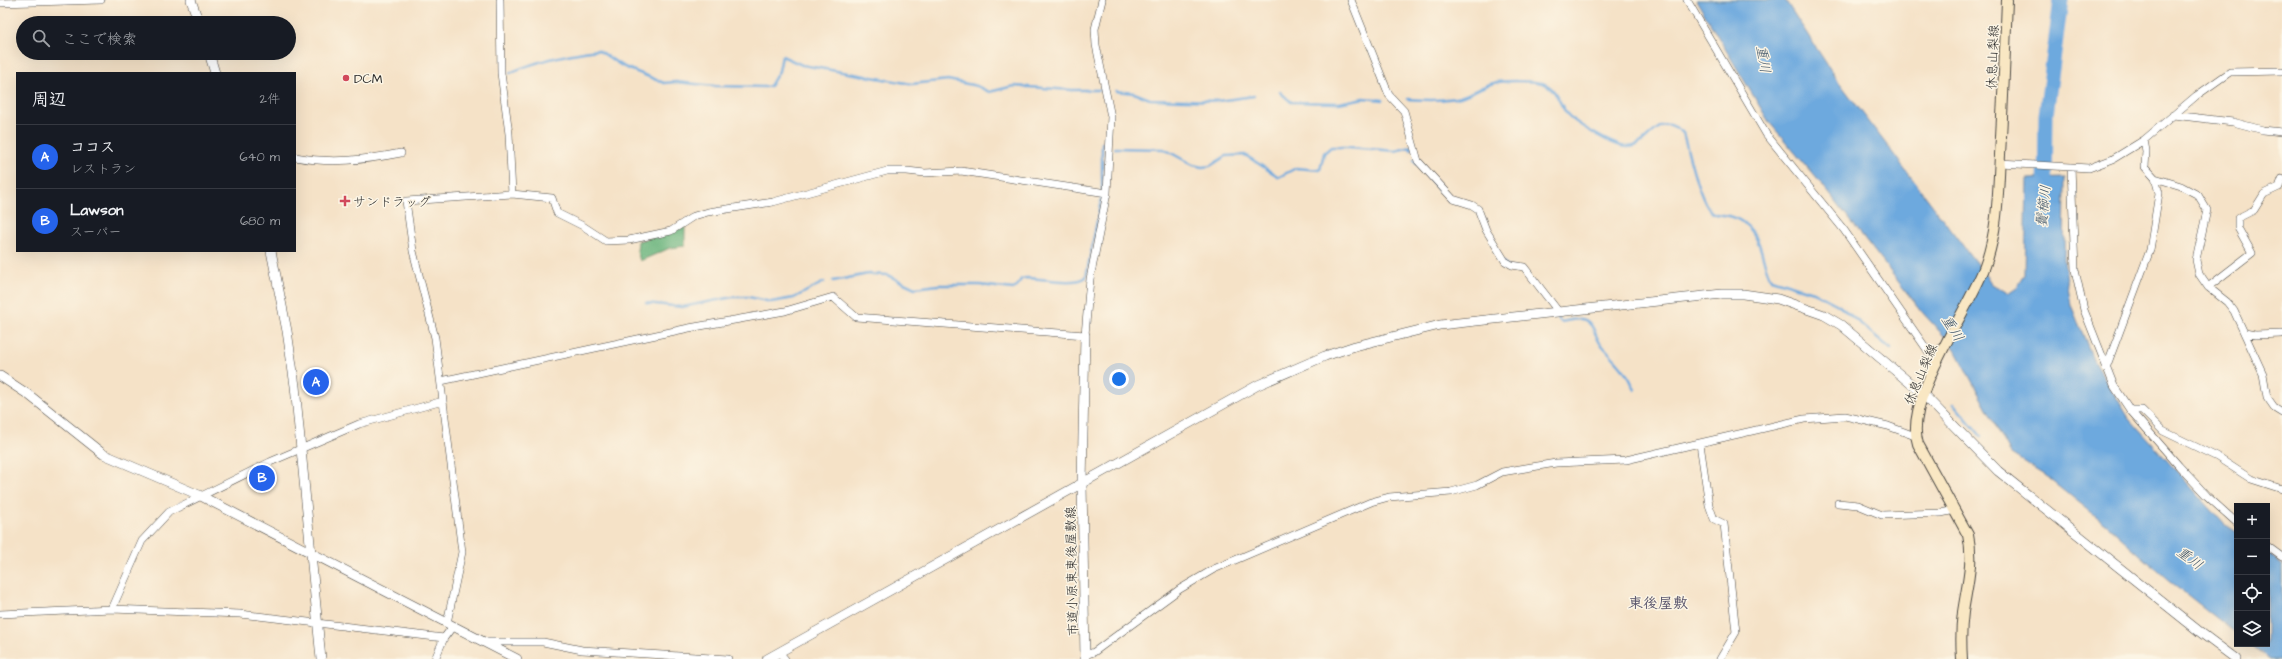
<!DOCTYPE html>
<html lang="ja">
<head>
<meta charset="utf-8">
<style>
	:root { --surface:#171b24; --page:#242831; --text:#f1f3f6; --muted:#9ea1a6; --line:#363941; --accent:#2563eb }
	body { margin:0; font-family:"Architects Daughter","Klee One",sans-serif; background:var(--page); color:var(--text) }
	.controls { position:absolute; right:12px; bottom:12px; display:grid; overflow:hidden; border-radius:0px; box-shadow:0 4px 16px #0002 }
	.controls button { width:36px; height:36px; display:grid; place-items:center; padding:0; border:0; border-bottom:1px solid var(--line); background:var(--surface); color:var(--text); font:20px sans-serif }
	.you { position:absolute; left:1119px; top:379px; width:14px; height:14px; margin:-10px; border:3px solid #fff; border-radius:50%; background:#1a73e8; box-shadow:0 0 0 6px #1a73e833 }
	.badge { display:grid; place-items:center; width:26px; height:26px; border-radius:50%; background:var(--accent); color:#fff; font-size:13px; font-weight:700 }
	.pin { position:absolute; translate:-50% -50%; border:2px solid #fff; box-shadow:0 1px 4px #0006 }
	.list { margin:0; padding:0; list-style:none }
	h2 { display:flex; justify-content:space-between; align-items:center; height:52px; margin:0; padding:0 16px; font-size:17px }
	h2 small { font-size:13px; font-weight:400; color:var(--muted) }
	.list li { display:grid; grid-template-columns:26px 1fr auto; gap:12px; align-items:center; box-sizing:border-box; height:64px; padding:0 16px; border-top:1px solid var(--line) }
	.list b { display:block; font-size:15px; white-space:nowrap }
	.list p { margin:0; font-size:13px; white-space:nowrap; color:var(--muted) }
	.list em { font-size:13px; font-style:normal; color:var(--muted) }
	.icon { flex:none; width:22px; height:22px; fill:none; stroke:currentColor; stroke-width:2; stroke-linecap:round; stroke-linejoin:round }
	.map { position:relative; flex:none; width:2282px; height:659px; overflow:hidden }
	.search { position:absolute; background:var(--surface); box-shadow:0 4px 16px #0002; left:16px; top:16px; width:280px; height:44px; display:flex; align-items:center; gap:10px; box-sizing:border-box; padding:0 14px; border-radius:22px; color:var(--muted); font-size:15px }
	.panel { position:absolute; background:var(--surface); box-shadow:0 4px 16px #0002; left:16px; top:72px; width:280px; height:180px; border-radius:0px }
	.map>svg:first-child { display:block }
	.forest { fill:#67b37c; stroke:#496f54 }
	.water { fill:#6da9de; stroke:#4c6a84 }
	.lines { fill:none; stroke-linecap:round; stroke-linejoin:round }
	.stream { stroke:#6da9de; stroke-width:2.5 }
	.river { stroke:#6da9de; stroke-width:15 }
	.minor-casing { stroke:#494642; stroke-width:8 }
	.tertiary-casing { stroke:#494642; stroke-width:10 }
	.secondary-casing { stroke:#494642; stroke-width:12 }
	.minor { stroke:#fff; stroke-width:7 }
	.tertiary { stroke:#fff; stroke-width:9 }
	.secondary { stroke:#f9e7c3; stroke-width:10 }
	.poi-dot { fill:#d1495b; stroke:#fcf5e5; stroke-width:1.5 }
	.labels { text-anchor:middle; stroke-width:3; stroke-linejoin:round; paint-order:stroke }
	.street-label { font-size:13px; fill:#2b2b2b; stroke:#fcf5e5 }
	.poi-label { font-size:13px; fill:#2b2b2b; stroke:#fcf5e5; text-anchor:start }
	.water-label { font-size:14px; font-style:italic; fill:#42576a; stroke:#fcf5e5 }
	.quarter-label { font-size:15px; font-weight:bold; fill:#56526a; stroke:#fcf5e5 }
</style>
</head>
<body>
<div class="map">
<svg width="2282" height="659" viewBox="0 0 2282 659">
	<rect width="100%" height="100%" fill="#fcf5e5"/>
	<filter id="ink" filterUnits="userSpaceOnUse"><feTurbulence type="fractalNoise" baseFrequency=".025" numOctaves="2"/><feDisplacementMap in="SourceGraphic" scale="8" xChannelSelector="R" yChannelSelector="G"/><feConvolveMatrix kernelMatrix="1 2 1 2 8 2 1 2 1" color-interpolation-filters="sRGB"/></filter>
	<filter id="wash" filterUnits="userSpaceOnUse"><feTurbulence type="fractalNoise" baseFrequency=".012" numOctaves="4" result="noise"/><feDisplacementMap in="SourceGraphic" scale="16" xChannelSelector="R" yChannelSelector="G"/><feGaussianBlur stdDeviation="0.9" result="paint"/><feColorMatrix in="noise" values="0 0 0 0 0 0 0 0 0 0 0 0 0 0 0 0 0 1.4 0 .05"/><feComposite in="paint" operator="in"/></filter>
	<g filter="url(#wash)">
		<rect width="100%" height="100%" fill="#f5e2c7"/>
		<path class="forest" d="M685,227V246L670,248L640,261L637,251L638,241Z"/>
		<path class="water" d="M1696,0H1785L1836,78L1992,284L2008,293L2018,286L2025,275L2027,179L2065,178L2064,261L2071,305L2093,359L2129,418L2225,525L2237,533V634L2166,578L2107,525L2045,475L2011,454L1953,346L1922,312L1829,193L1769,122Z
			M2267,553L2282,564V659H2269L2250,644H2267Z"/>
		<g class="lines">
			<path class="stream" d="M510,73C538,60 567,54 598,50L622,66L664,83L676,82L715,86L766,87L770,86L779,71L782,56L802,65L912,84L948,80L977,86L989,92L1014,86L1072,90H1101
				M1116,91L1134,93L1150,99L1218,101L1254,96
				M1280,92L1291,102L1339,103L1364,98L1383,100
				M1408,99C1425,100 1443,101 1460,97C1472,93 1482,86 1494,83C1503,80 1533,81 1542,83C1557,87 1559,105 1568,115C1576,124 1615,147 1627,147C1651,148 1657,108 1683,133C1688,149 1700,206 1713,213C1718,215 1724,215 1729,216C1739,218 1750,227 1755,236C1763,248 1763,266 1771,279L1813,292L1838,305L1891,349
				M1115,148L1164,149L1193,165L1202,167L1210,166L1226,156L1245,155L1279,177L1296,168L1320,170L1324,153L1331,147H1349L1395,151L1411,147V150
				M1414,160L1440,191
				M1503,262L1508,268L1521,270
				M833,281L868,274L887,275L915,288L938,285H980L1013,289L1017,287L1021,279L1026,278C1040,278 1076,286 1086,277L1102,195V143
				M646,303L682,307L733,297H749L771,302L794,298L824,282
				M1558,318L1561,322C1568,321 1579,317 1585,320C1594,324 1595,336 1600,343C1615,360 1626,368 1635,390
				M1953,403L1981,436"/>
			<path class="river" d="M2045,198L2046,115L2061,0"/>
		</g>
	</g>
	<g filter="url(#ink)">
		<g class="lines">
			<g class="minor-casing">
				<path id="minor" d="M500,0L501,73L509,134L512,194
					M1351,0L1389,95L1404,111L1418,161L1453,199L1472,205L1478,209L1486,230L1505,261L1512,265L1524,267L1558,311
					M1687,0L1766,134L1844,230L1937,364
					M0,3L101,0
					M2173,115L2233,122L2263,130L2282,132
					M2144,140L2146,151L2145,167L2155,178L2181,186L2198,195L2207,210L2196,260L2199,274L2208,287L2227,302L2234,311L2263,374L2267,397L2274,407L2282,412
					M295,157C331,164 365,160 401,153
					M2000,163L2089,168L2113,159L2144,140L2196,96L2230,72L2282,71
					M2071,167L2075,270L2084,310L2114,386L2130,410L2179,466L2207,496L2237,523
					M2208,287L2252,253L2238,228V218L2254,210L2264,194L2279,187L2282,179
					M2245,333L2255,335L2282,334
					M2106,368L2150,250L2159,193L2155,178
					M441,381L689,328L785,311L833,297L856,317L1085,335L1090,279L1107,193L1111,117L1096,45L1095,29L1102,0
					M2130,410H2142L2163,431L2217,457L2251,479L2282,489
					M1700,444L1709,505L1714,519L1724,524L1736,632L1720,659
					M1838,503L1858,505L1882,515L1941,513L1955,510
					M2267,546L2282,557
					M112,609L142,541L169,512L270,462L359,424L443,401
					M0,614L112,609L240,614L444,638L453,626
					M447,623L462,552L435,338L413,251L406,201L512,194L552,198L557,213L583,226L606,241L629,240L671,231L694,216L708,212L773,202L887,171H907L925,173L961,171L1107,193
					M485,642H543L582,650L728,659
					M779,652L785,659
					M1085,655L1094,652L1180,589L1214,569L1371,502L1389,497L1451,492L1477,485L1502,472L1556,463L1626,460L1804,419L1845,416L1888,426L1915,436
					M435,659L444,638"/>
			</g>
			<g class="tertiary-casing">
				<path id="tertiary" d="M191,0L199,23
					M209,53L215,73
					M271,251L287,331L295,386L321,659
					M1085,335L1082,483L1085,659
					M0,376L29,395L103,454L199,495L517,659
					M767,659L1258,385L1325,356L1355,346L1440,325L1722,294H1743L1778,299L1824,315L1841,325L1923,394L1998,471L2200,632L2236,659"/>
			</g>
			<g class="secondary-casing">
				<path id="secondary" d="M1962,659C1961,644 1961,627 1963,612C1967,585 1974,562 1968,535L1918,444C1903,400 1969,310 1985,266C1998,230 1998,192 2000,155C2003,103 2005,52 2007,0"/>
			</g>
			<use href="#minor" class="minor"/>
			<use href="#tertiary" class="tertiary"/>
			<use href="#secondary" class="secondary"/>
		</g>
	</g>
	<g class="poi-dot">
		<circle cx="346" cy="78" r="4"/>
		<path d="M343 195h4v4h4v4h-4v4h-4v-4h-4v-4h4z"/>
	</g>
	<g class="labels">
		<g class="street-label">
			<text transform="translate(1992 57) rotate(-88)" y="5">休息山梨線</text>
			<text transform="translate(1920 374) rotate(-67)" y="5">休息山梨線</text>
			<text transform="translate(1071 571) rotate(-91)" y="5">市道小原東東後屋敷線</text>
		</g>
		<g class="poi-label">
			<text x="354" y="83">DCM</text>
			<text x="353" y="206">サンドラッグ</text>
		</g>
		<g class="water-label">
			<text transform="translate(1764 59) rotate(81)" y="5">重川</text>
			<text transform="translate(2043 206) rotate(-84)" y="5">鬢櫛川</text>
			<text transform="translate(1953 328) rotate(58)" y="5">重川</text>
			<text transform="translate(2190 558) rotate(37)" y="5">重川</text>
		</g>
		<g class="quarter-label">
			<text x="1658" y="608">東後屋敷</text>
		</g>
	</g>
</svg>
<div class="controls">
<button>+</button>
<button>−</button>
<button><svg class="icon" aria-label="locate" viewBox="0 0 24 24"><circle cx="12" cy="12" r="6"/><path d="M12 2v4M12 18v4M2 12h4M18 12h4"/></svg></button>
<button><svg class="icon" aria-label="layers" viewBox="0 0 24 24"><path d="M12 4l9 5-9 5-9-5zM3 14l9 5 9-5"/></svg></button>
</div>
<div class="you"></div>
<div class="pin badge" style="left:316px;top:382px">A</div>
<div class="pin badge" style="left:262px;top:478px">B</div>
<div class="search"><svg class="icon" aria-label="search" viewBox="0 0 24 24"><circle cx="10" cy="10" r="6"/><path d="M15 15l6 6"/></svg>ここで検索</div>
<section class="panel">
<h2>周辺<small>2件</small></h2>
<ul class="list">
<li><span class="badge">A</span><div><b>ココス</b><p>レストラン</p></div><em>640 m</em></li>
<li><span class="badge">B</span><div><b>Lawson</b><p>スーパー</p></div><em>680 m</em></li>
</ul>
</section>
</div>
</body>
</html>
